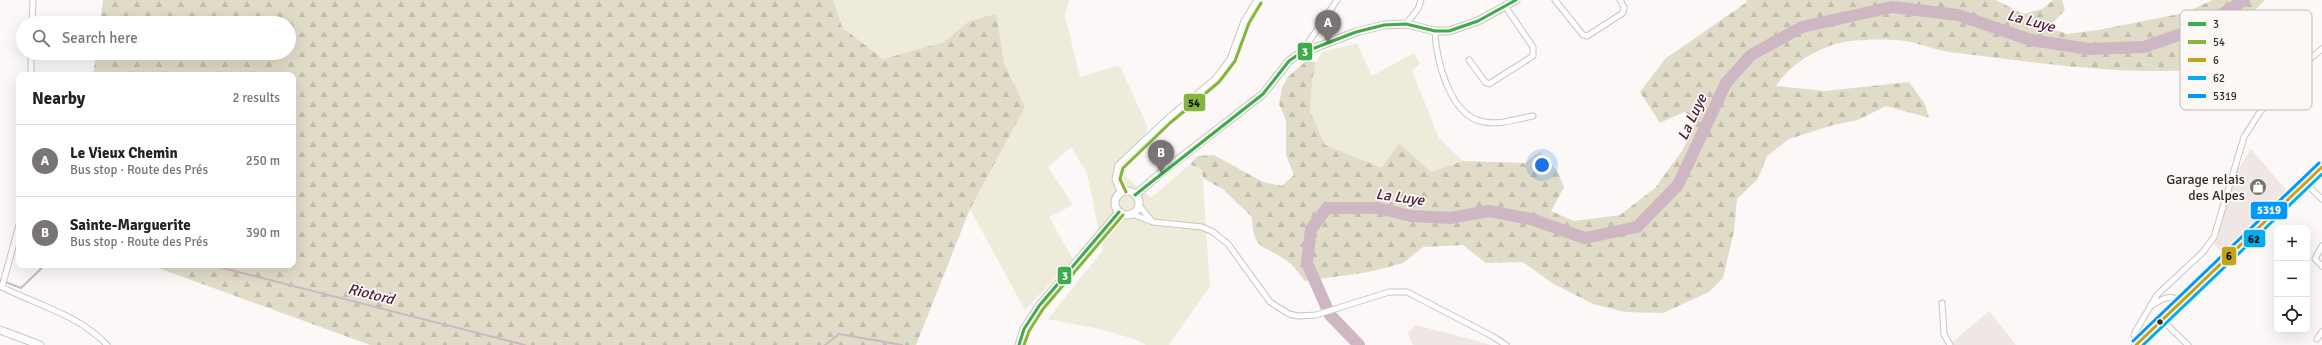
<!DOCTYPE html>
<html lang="en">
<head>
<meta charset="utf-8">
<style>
	:root { --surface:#fff; --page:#f6f6f6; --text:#222; --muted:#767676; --line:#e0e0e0; --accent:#787574 }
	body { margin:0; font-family:Signika,sans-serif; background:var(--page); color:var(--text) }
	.controls { position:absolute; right:12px; bottom:12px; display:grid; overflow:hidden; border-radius:8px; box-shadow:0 4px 16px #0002 }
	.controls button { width:36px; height:36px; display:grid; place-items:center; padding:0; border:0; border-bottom:1px solid var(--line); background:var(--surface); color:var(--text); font:20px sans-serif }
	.you { position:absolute; left:1542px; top:165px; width:14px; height:14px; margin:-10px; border:3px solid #fff; border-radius:50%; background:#1a73e8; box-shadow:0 0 0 6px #1a73e833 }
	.badge { display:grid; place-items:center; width:26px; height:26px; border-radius:50%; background:var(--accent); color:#fff; font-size:13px; font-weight:700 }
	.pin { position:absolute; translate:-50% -33px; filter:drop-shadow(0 1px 2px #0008) }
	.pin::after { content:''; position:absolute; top:21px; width:14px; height:12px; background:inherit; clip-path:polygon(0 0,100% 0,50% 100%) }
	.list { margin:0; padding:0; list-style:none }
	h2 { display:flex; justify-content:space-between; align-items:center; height:52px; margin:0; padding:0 16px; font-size:17px }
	h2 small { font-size:13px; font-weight:400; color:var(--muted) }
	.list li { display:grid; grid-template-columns:26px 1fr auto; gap:12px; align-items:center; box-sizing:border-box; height:72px; padding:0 16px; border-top:1px solid var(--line) }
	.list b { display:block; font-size:15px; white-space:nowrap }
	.list p { margin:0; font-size:13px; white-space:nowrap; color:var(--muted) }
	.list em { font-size:13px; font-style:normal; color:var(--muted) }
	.icon { flex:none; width:22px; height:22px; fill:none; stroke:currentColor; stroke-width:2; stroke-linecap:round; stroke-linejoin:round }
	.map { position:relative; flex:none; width:2322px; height:345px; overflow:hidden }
	.search { position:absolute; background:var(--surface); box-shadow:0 4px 16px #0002; left:16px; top:16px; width:280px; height:44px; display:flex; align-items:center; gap:10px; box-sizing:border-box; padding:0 14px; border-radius:22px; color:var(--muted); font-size:15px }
	.panel { position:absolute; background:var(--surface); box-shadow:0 4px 16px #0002; left:16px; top:72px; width:280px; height:196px; border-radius:8px }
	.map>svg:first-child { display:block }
	.built { fill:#f0e7e4 }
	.grass { fill:#eeebda }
	.forest { fill:url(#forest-firs) }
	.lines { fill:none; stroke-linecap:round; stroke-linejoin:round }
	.stream { stroke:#ceb6c3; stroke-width:2 }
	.river { stroke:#ceb6c3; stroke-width:12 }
	.street-casing { stroke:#c8c5c4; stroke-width:7 }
	.secondary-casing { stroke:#c8c5c4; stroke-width:9 }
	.primary-casing { stroke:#cdc6c6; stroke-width:10 }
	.street { stroke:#fefefe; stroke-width:5 }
	.secondary { stroke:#fefefe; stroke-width:7 }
	.primary { stroke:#f9f6f6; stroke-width:8 }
	.bus-1-casing { stroke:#fdf7f5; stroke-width:6 }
	.bus-2-casing { stroke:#fdf7f5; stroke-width:6 }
	.bus-3-casing { stroke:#fdf7f5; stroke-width:6 }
	.bus-4-casing { stroke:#fdf7f5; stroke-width:6 }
	.bus-5-casing { stroke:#fdf7f5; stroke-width:6 }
	.bus-1 { stroke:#3eac4c; stroke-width:3 }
	.bus-2 { stroke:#84b63d; stroke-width:3 }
	.bus-3 { stroke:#c2a31a; stroke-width:3 }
	.bus-4 { stroke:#00aeef; stroke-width:3 }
	.bus-5 { stroke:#09f; stroke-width:3 }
	.bus-dot { fill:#312f2e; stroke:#fdf7f5; stroke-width:1.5 }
	.labels { text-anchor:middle; stroke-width:3.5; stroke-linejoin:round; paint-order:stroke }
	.poi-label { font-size:14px; fill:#312f2e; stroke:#fdf7f5; text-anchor:end }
	.water-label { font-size:15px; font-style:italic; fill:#4a1e3b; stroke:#fdf7f5 }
	.key { fill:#fdf7f5; stroke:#c0bbb9; stroke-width:1 }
	.key-label { font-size:11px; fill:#312f2e }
	.line-badge { stroke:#fdf7f5; stroke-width:1.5 }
	.badge-label { font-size:11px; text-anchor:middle; font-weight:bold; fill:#fff }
	.pale-badge-label { font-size:11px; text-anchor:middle; font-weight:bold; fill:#111 }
</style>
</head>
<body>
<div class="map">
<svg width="2322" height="345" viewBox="0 0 2322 345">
	<defs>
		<pattern id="forest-firs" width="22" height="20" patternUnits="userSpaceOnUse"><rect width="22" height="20" fill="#e1dcc8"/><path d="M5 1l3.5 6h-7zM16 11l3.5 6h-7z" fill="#c2bdac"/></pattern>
	</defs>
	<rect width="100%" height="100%" fill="#fbf8f7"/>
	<path class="built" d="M2251,149L2288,192L2224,254L2214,244L2235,174Z
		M1989,311L2016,345H1949Z
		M1416,325L1485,343L1490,345H1413L1408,333Z"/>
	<path class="grass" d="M833,0H1069L1065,16L1080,77L1117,66L1121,68L1148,128L1124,175L1151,198L1190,164L1202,170L1210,286L1169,345H1146L1134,339L1100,329L1048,319L1103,250L1087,173L1071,147L1048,167L1073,205L1049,217L1073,259L1025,310L970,209L1025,107L1004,63L995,14L969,21L944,42L883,59L842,27Z
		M1357,43L1372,76L1414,53L1420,64L1412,71L1439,138L1463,161L1431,172L1382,169L1325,145C1321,135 1312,121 1310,110C1308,91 1312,68 1322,52Z"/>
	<path class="forest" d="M103,0H833L842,27L883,59L944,42L969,21L996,14L1004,63L1025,107L970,209L916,345H370L150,265H293V75H93L96,53H289V23H100Z
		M1746,0H1996L2023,14L2042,9L2053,0H2062L2065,10L2048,28L2068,34L2098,30L2184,13L2213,0H2265L2256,9L2200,40L2198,70C2115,75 2032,62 1950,52C1935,50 1921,44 1906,41C1890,39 1868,39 1852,41C1824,43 1791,63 1776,86L1825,91L1909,82L1925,104L1929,118L1886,106L1858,120L1833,125L1789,139L1767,156L1758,179L1737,199L1734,231L1723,278L1709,292L1663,313L1625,312L1593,304L1552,283L1523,262L1486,263L1463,245L1423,247L1403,263L1369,272L1305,281C1299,274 1293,265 1286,260C1262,244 1253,250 1252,217L1224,190L1203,178L1202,170L1190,164L1198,156L1214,155L1263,182L1282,186L1294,175L1286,155V120L1279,104L1282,88L1288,77L1305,62H1316L1312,80L1310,111L1325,145L1382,168L1399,143L1431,172L1463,161L1525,163L1540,152L1558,172L1564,187L1551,211L1574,221L1620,215L1655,188L1682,151L1696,121L1684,112L1660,123L1640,92L1665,59L1747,2Z"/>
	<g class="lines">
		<path class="stream" d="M211,265L525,345
			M0,280L21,288L45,265
			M825,345L839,334L902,345"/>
		<path class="river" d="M1359,345L1330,315L1307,263L1311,229L1327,208H1378L1411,216L1450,218L1489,211L1531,219L1585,238L1637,227L1678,185L1726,83L1751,55L1802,27L1892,7L1958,15L2031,40L2089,49L2144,47L2204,26L2244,0"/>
		<g class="street-casing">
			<path id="street" d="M1555,0L1583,35L1587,36L1623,13L1624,7L1620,0
				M32,23L33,0
				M1406,24L1418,9L1421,0
				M1435,31C1436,60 1450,117 1484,122C1499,125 1517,119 1533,116
				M1302,52L1337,0
				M1469,60L1485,82L1489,84L1533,56V47L1505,6
				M31,75V53
				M2305,183L2322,199
				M1121,194L1115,179L1118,165L1167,119L1215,79L1230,59L1244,21L1257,0
				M1139,206L1151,220
				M1132,214L1153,222L1202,227L1213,232L1228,244L1270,302L1289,314L1298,316L1316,315L1389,292H1407L1492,336L1506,345
				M2322,246L2315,259L2322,266
				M0,286C36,305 78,314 107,345
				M2,287L19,225
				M1942,303L1944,334L1950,345
				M2151,306C2162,299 2170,293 2180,302
				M2162,320L2188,345
				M2317,339L2322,332
				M2136,345L2134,334L2157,295L2203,252L2214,237L2244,137L2260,112L2301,66L2322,49"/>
		</g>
		<g class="secondary-casing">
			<path id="secondary" d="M1115 203a12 12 0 1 1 24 0a12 12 0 1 1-24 0Z
				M1135,195L1161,173L1263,94L1289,61L1299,54L1356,32L1384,25L1406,24L1435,31H1449L1478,21L1516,0
				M0,330L40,345
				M1019,345L1024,329L1039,306L1119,212"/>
		</g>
		<g class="primary-casing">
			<path id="primary" d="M2136,345L2322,167"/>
		</g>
		<use href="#street" class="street"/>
		<use href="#secondary" class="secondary"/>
		<use href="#primary" class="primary"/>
		<g class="bus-1-casing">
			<path id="bus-1" d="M1135,195L1263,94L1289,61L1299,54L1356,32L1384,25L1406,24L1435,31H1449L1478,21L1516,0
				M1019,345L1024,329L1039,306L1119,212"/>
		</g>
		<g class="bus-2-casing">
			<path id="bus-2" d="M1126,192L1120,179L1123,168L1170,123L1219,82L1235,61L1249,23L1261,3
				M1024,345L1029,331L1043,309L1123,215"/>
		</g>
		<g class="bus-3-casing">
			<path id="bus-3" d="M2136,345L2322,167"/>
		</g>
		<g class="bus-4-casing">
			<path id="bus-4" d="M2143,345L2322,174"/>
		</g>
		<g class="bus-5-casing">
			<path id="bus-5" d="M2133,341L2319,163"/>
		</g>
		<use href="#bus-1" class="bus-1"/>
		<use href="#bus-2" class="bus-2"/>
		<use href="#bus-3" class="bus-3"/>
		<use href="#bus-4" class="bus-4"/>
		<use href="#bus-5" class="bus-5"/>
	</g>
	<defs>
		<g id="shop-disc" transform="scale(0.9)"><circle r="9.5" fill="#787574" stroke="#fdf7f5"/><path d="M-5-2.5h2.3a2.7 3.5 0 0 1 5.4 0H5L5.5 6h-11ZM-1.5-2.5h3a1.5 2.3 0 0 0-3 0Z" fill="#fff"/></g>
	</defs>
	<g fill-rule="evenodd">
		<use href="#shop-disc" x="2258" y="187"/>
	</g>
	<circle class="bus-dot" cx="2160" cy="322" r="3.5"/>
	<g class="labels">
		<g class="poi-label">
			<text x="2245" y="184">Garage relais<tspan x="2245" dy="16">des Alpes</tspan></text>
		</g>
		<g class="water-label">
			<text transform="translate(2031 21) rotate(15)" y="5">La Luye</text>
			<text transform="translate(1692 117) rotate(-65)" y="5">La Luye</text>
			<text transform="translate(1400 197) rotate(8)" y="5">La Luye</text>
			<text transform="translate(371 294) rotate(14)" y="5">Riotord</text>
		</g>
	</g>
	<rect x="2180" y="10" width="132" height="100" rx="6" class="key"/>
	<rect x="2188" y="22" width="18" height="4" fill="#3eac4c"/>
	<rect x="2188" y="40" width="18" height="4" fill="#84b63d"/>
	<rect x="2188" y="58" width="18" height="4" fill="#c2a31a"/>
	<rect x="2188" y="76" width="18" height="4" fill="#00aeef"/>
	<rect x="2188" y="94" width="18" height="4" fill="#09f"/>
	<g class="key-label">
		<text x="2213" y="28">3</text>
		<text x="2213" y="46">54</text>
		<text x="2213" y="64">6</text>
		<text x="2213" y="82">62</text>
		<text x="2213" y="100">5319</text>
	</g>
	<g class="line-badge">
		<rect x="1297" y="42" width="16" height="19" rx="4" fill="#3eac4c"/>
		<rect x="1183" y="93" width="23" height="19" rx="4" fill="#84b63d"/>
		<rect x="2250" y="201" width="38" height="19" rx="4" fill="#09f"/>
		<rect x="2243" y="229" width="23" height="19" rx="4" fill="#00aeef"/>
		<rect x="2221" y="246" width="16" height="20" rx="4" fill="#c2a31a"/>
		<rect x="1057" y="266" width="15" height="19" rx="4" fill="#3eac4c"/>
	</g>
	<g class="badge-label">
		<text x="1305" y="56">3</text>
		<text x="2269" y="214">5319</text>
		<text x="1065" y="280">3</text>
	</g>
	<g class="pale-badge-label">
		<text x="1194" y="107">54</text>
		<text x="2254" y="243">62</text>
		<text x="2229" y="260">6</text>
	</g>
</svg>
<div class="controls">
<button>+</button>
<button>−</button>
<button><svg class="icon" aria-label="locate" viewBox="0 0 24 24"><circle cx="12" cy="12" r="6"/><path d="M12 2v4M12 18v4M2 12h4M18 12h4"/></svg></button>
</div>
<div class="you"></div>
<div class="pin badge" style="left:1328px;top:43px">A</div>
<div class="pin badge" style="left:1161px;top:173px">B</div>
<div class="search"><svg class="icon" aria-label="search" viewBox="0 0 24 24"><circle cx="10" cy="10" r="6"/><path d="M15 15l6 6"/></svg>Search here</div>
<section class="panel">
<h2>Nearby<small>2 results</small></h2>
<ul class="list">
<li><span class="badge">A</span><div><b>Le Vieux Chemin</b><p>Bus stop · Route des Prés</p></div><em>250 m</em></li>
<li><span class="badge">B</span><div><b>Sainte-Marguerite</b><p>Bus stop · Route des Prés</p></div><em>390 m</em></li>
</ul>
</section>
</div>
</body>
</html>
